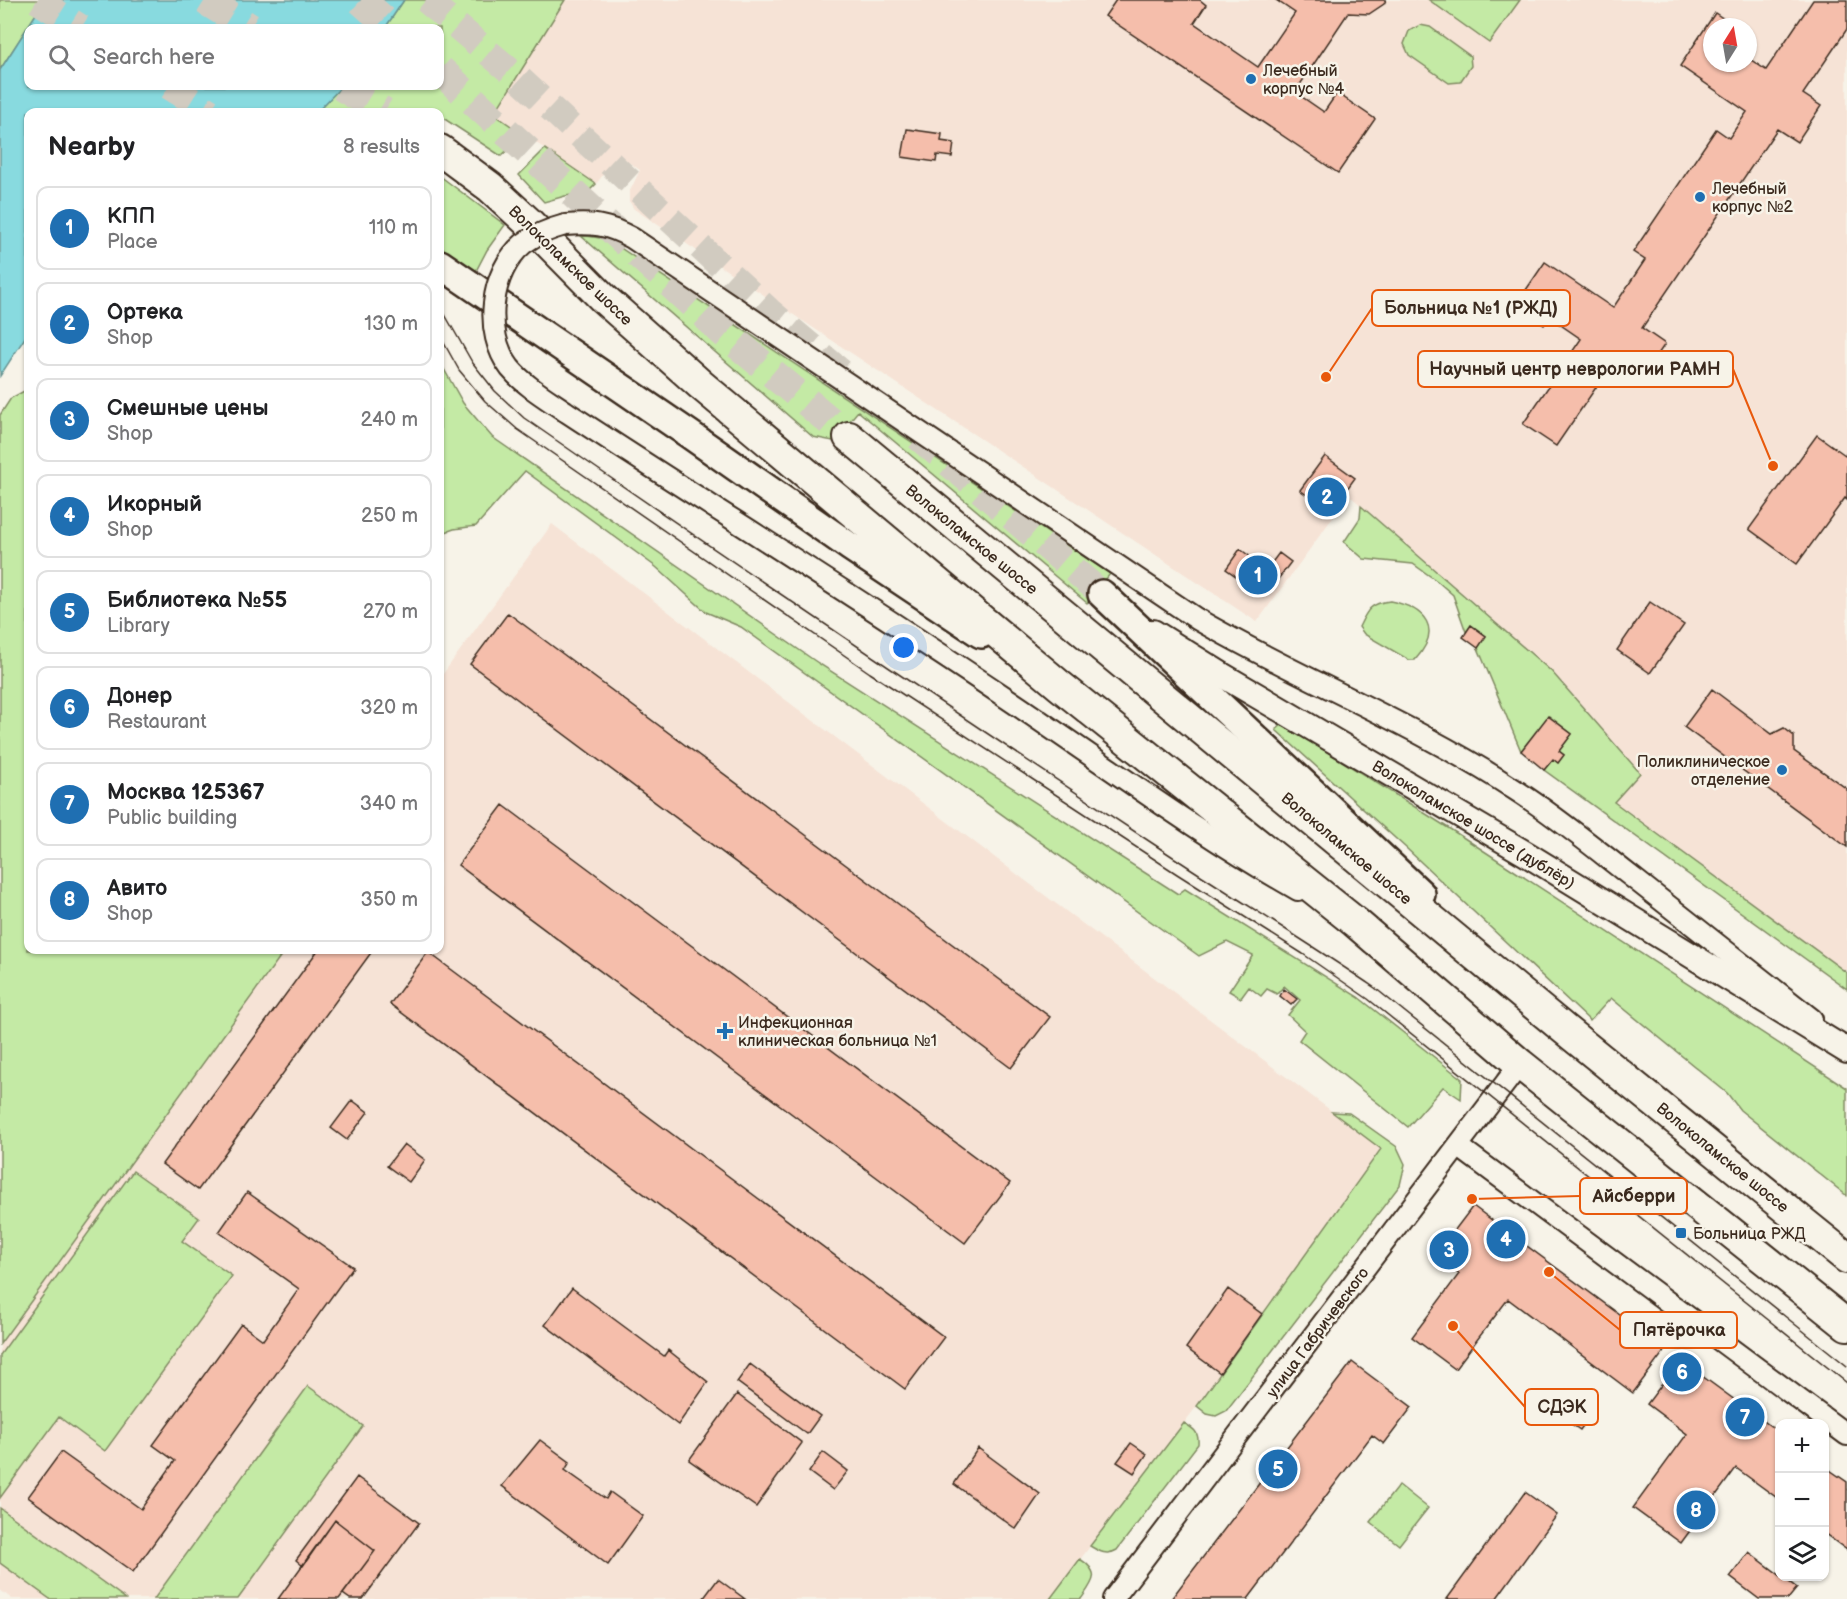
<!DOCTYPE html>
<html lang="en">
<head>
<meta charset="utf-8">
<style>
	:root { --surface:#fff; --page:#f2f2f2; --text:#202124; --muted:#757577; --line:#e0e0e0; --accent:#1f6fb2 }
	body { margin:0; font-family:"Balsamiq Sans",sans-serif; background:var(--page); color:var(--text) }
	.controls { position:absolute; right:18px; bottom:18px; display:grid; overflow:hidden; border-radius:12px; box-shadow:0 2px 4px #0004 }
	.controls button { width:54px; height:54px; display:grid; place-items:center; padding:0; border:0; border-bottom:2px solid var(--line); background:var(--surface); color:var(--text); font:30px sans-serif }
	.compass { position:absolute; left:1703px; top:18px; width:54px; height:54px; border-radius:50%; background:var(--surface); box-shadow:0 2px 4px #0004; rotate:11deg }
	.you { position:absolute; left:904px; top:648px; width:21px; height:21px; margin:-15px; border:4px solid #fff; border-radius:50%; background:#1a73e8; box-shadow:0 0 0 9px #1a73e833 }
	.badge { display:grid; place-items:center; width:39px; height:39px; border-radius:50%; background:var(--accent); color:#fff; font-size:20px; font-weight:700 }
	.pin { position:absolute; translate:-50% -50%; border:3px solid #fff; box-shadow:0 2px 6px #0006 }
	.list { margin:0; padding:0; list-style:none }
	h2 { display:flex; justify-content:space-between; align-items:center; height:78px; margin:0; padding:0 24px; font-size:26px }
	h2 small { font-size:20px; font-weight:400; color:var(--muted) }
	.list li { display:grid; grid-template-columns:39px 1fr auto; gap:18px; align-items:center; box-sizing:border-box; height:84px; margin:0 12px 12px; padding:0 12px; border:2px solid var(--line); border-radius:12px }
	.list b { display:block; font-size:22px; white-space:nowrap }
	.list p { margin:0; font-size:20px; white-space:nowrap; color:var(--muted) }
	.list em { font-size:20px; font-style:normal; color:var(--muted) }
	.icon { flex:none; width:33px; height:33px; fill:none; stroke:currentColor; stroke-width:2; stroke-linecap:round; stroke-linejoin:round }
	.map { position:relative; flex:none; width:1847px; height:1599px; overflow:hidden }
	.search { position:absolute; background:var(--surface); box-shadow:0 2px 4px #0004; left:24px; top:24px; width:420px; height:66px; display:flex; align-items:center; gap:15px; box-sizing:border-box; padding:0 21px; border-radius:12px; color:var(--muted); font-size:22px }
	.panel { position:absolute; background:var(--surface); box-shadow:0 2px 4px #0004; left:24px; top:108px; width:420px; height:846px; border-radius:12px }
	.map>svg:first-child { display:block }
	.built { fill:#f6e3d6; fill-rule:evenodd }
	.green { fill:#c4eaa5; stroke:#808a62; stroke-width:1.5 }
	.water { fill:#88dadf; stroke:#699492; stroke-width:1.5 }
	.building { fill:#f5beab; stroke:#3b2a1e; stroke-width:1.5 }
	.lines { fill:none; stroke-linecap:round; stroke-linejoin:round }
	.secondary-tunnel { stroke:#d1cbc0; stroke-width:27; stroke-dasharray:27 14; stroke-linecap:butt }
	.primary-tunnel { stroke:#d1cbc0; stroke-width:30; stroke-dasharray:30 15; stroke-linecap:butt }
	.minor-casing { stroke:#3b2a1e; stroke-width:24 }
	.tertiary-casing { stroke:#3b2a1e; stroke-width:28 }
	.secondary-casing { stroke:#3b2a1e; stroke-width:32 }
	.primary-casing { stroke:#3b2a1e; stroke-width:34 }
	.minor { stroke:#f7f3e8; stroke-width:20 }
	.tertiary { stroke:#f7f3e8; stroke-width:24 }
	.secondary { stroke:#f7f3e8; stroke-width:27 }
	.primary { stroke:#f7f3e8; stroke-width:30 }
	.tram { stroke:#3b2a1e; stroke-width:1.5 }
	.minor-bridge-casing { stroke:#3b2a1e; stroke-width:24; stroke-linecap:butt }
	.minor-bridge { stroke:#f7f3e8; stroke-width:20 }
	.poi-dot { fill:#1f6fb2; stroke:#f7f3e8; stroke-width:2 }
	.labels { text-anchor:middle; stroke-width:5; stroke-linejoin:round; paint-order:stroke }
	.poi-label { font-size:16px; fill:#3b2a1e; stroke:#f7f3e8; text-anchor:start }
	.street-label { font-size:16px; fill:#3b2a1e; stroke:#f7f3e8 }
	.leader { fill:none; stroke:#e8590c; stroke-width:2 }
	.callout-dot { fill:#e8590c; stroke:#f7f3e8; stroke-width:2 }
	.callout { fill:#f7f3e8; stroke:#e8590c; stroke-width:2 }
	.callout-label { font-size:18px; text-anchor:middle; font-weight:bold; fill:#3b2a1e }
</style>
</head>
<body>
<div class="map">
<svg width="1847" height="1599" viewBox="0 0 1847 1599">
	<rect width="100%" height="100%" fill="#f7f3e8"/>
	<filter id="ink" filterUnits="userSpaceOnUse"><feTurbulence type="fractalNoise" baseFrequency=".0167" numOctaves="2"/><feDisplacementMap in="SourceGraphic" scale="12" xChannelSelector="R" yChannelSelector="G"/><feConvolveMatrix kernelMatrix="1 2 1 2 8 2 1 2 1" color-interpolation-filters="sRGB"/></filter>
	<g filter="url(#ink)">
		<path class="built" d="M565,0H1847V973L1614,802L1640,772L1552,672L1349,495L1257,622L634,209L629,201V193L640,170L618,155L596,184L494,114ZM1712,27H1748V63H1712Z
			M552,524L1382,1149L1197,1406L1050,1599H12L0,1590V1344L285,950H440V678Z"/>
		<path class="green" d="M0,0H45L0,70Z
			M404,0H565L494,114L524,135L501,156L440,116V112H317L342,86H440V28H385Z
			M1429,0H1520L1489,43Z
			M1420,25L1430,27L1470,56L1471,66L1460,82L1449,83L1409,55L1404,44L1409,31Z
			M545,149L596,184L587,193L565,196L544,202L519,175Z
			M440,176L505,225L487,250L476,271L440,249Z
			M580,235L607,239L1110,574L1087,603L858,411L833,441L813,437Z
			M440,362L463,403L492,437L818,663L1178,894L1185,889L1358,997L1462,1079L1461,1099L1443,1087L1408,1127L1299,1040L1305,1031L1288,1015L1300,1000L1284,986L1277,994L1267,989L1261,996L1249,987L1241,998L1229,991L1253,955L1227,942L1199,956L741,627L706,612L656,567L525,471L476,526L454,529L440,534Z
			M28,389V950H285L0,1344V415L11,398Z
			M1361,506L1552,672L1640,773L1614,802L1847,973V989L1544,770L1553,759L1558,763L1564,755L1559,751L1572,734L1549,716L1521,751L1478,648L1486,636L1471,625L1466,632L1453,595L1437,581L1413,564L1364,559L1344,542L1360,518Z
			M1390,601C1426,608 1443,629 1415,660H1409L1364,634L1359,627C1367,610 1370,603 1390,601Z
			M1283,724L1461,836L1847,1088V1196L1740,1110L1727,1093L1611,998L1590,1021L1406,848L1276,730Z
			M1332,1112L1349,1113L1397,1147L1405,1164L1400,1185L1226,1411L1216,1416L1207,1414L1197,1406L1381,1149Z
			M133,1171L199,1218L182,1241L232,1276L105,1451L59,1417L0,1498V1355Z
			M308,1386L363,1426L238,1599H154Z
			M1184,1423C1194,1429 1199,1432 1198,1444L1117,1550C1107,1556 1100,1552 1090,1546Z
			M1399,1485L1428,1508L1399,1545L1370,1522Z
			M0,1508L126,1599H50L0,1563Z
			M1080,1559C1102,1573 1093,1582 1081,1599H1050Z"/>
		<path class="water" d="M45,0H404L385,28H28V86H342L317,112H28V333L0,376V70Z"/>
		<path class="building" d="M1116,0H1200L1206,5L1194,23L1258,67L1295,13L1276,0H1386L1384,4L1369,14L1348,13L1295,92L1324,112L1337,93L1375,119L1338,173L1105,16Z
			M1813,0H1847V29L1803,94L1821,106L1797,142L1777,129L1642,328L1665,344L1641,379L1614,361L1556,446L1523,424L1581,339L1549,317L1544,325L1515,306L1545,262L1613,308L1645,260L1633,252L1716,129L1729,138L1747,112L1680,66L1715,13L1736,27H1712V63H1748V58L1766,70Z
			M907,129L942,134L941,141L954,143L952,157L937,155L936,162L902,157Z
			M1817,435L1845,455L1847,451V500L1845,498L1797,564L1749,529Z
			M1325,456L1355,478L1330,512L1300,490Z
			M1240,549L1267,569L1279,553L1291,562L1269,591L1267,590L1263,595L1226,569Z
			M1650,602L1684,625L1650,673L1617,650Z
			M508,613L1050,1017L1011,1068L470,664Z
			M1471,625L1486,636L1478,648L1463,637Z
			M1712,689L1772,734L1784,728L1794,736V751L1847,789V847L1684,727Z
			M1548,716L1572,734L1559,751L1564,755L1558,763L1553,759L1544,770L1521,751Z
			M503,805L1010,1183L965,1243L458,865Z
			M318,950H373L198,1190L162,1164Z
			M428,952L944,1337L905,1389L390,1004Z
			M1284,989L1297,999L1291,1005L1280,996Z
			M352,1100L368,1112L347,1140L331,1128Z
			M404,1144L425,1160L409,1182L387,1166Z
			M247,1192L353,1267L133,1572L28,1497L61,1452L141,1509L175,1461L153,1445L241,1324L263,1340L299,1289L219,1232Z
			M1473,1206L1666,1349L1633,1393L1508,1299L1455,1369L1412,1337L1459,1274L1435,1256Z
			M572,1288L664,1356L668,1350L708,1382L678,1425L545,1325Z
			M1228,1289L1262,1314L1220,1373L1186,1348Z
			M1680,1360L1780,1433V1500L1736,1468L1681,1543L1633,1508L1687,1434L1647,1404Z
			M1352,1362L1412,1407L1384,1444L1372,1435L1248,1599H1171Z
			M750,1364L820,1416L807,1434L737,1382Z
			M737,1394L802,1443L756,1507L689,1460Z
			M1576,1400L1593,1412L1580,1430L1563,1418Z
			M540,1440L570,1462L565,1470L606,1499L610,1492L643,1516L608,1565L502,1486Z
			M1131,1443L1147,1454L1134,1473L1117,1462Z
			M978,1448L1040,1494L1016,1529L954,1484Z
			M823,1452L848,1471L833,1490L809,1472Z
			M1824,1466L1847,1482V1550L1824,1533Z
			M357,1477L419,1523L363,1599H350L343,1594L375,1551L335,1520L303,1566L296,1560Z
			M1525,1492L1557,1515L1496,1599H1447Z
			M335,1520L375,1551L339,1599H278Z
			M1749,1552L1797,1588L1788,1599H1759L1730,1577Z
			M718,1579L745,1599H703Z"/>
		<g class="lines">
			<path class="secondary-tunnel" d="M37,0L81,28
				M426,0L515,75L769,311L841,372
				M169,86L210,112
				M918,437L1102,594"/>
			<path class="primary-tunnel" d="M205,0L250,28
				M361,0L392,28
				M440,70L723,332L849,437
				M341,86L384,112"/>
			<g class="minor-casing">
				<path id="minor" d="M565,225C592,223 607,224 632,238L1197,619C1302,680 1416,724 1517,791C1559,818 1598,851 1637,881C1696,927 1754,973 1812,1019
					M565,411C710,506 858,598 1002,695C1101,761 1195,832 1298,890
					M1458,1146L1847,1435
					M1113,1599L1520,1064"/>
			</g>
			<g class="tertiary-casing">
				<path id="tertiary" d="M1153,632L1222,675L1528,855L1847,1051"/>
			</g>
			<g class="secondary-casing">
				<path id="secondary" d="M440,264L689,434L849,546L981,634
					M1102,594L1421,894"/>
			</g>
			<g class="primary-casing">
				<path id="primary" d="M440,150L490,187L527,221L603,298L701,385L1059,685L1355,922L1520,1064L1847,1325
					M849,437L1564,1029L1847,1258"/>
			</g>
			<use href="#minor" class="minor"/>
			<use href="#tertiary" class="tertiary"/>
			<use href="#secondary" class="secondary"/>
			<use href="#primary" class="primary"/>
			<path class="tram" d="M440,306L472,362L495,391L524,418C733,563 943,705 1155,845C1228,894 1303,939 1375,988L1847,1366
				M440,336L459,370L485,401L517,429L870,673L1177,874L1303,954L1368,999L1847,1383"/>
			<g class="minor-bridge-casing">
				<path id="minor-bridge" d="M565,411C546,398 524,385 510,368C483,333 490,272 523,244C536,234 550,229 565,225"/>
			</g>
			<use href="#minor-bridge" class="minor-bridge"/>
		</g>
	</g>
	<g class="poi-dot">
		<circle cx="1251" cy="79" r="6"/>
		<circle cx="1700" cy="197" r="6"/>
		<circle cx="1782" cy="770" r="6"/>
		<path d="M722 1022h6v6h6v6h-6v6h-6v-6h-6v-6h6z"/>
		<rect x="1675" y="1227" width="12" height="12" rx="3"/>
	</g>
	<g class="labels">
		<g class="poi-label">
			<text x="1263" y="76">Лечебный<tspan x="1263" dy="18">корпус №4</tspan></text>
			<text x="1712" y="194">Лечебный<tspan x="1712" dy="18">корпус №2</tspan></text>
			<text x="1770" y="767" text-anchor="end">Поликлиническое<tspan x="1770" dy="18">отделение</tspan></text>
			<text x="738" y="1028">Инфекционная<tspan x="738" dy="18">клиническая больница №1</tspan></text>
			<text x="1693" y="1239">Больница РЖД</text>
		</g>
		<g class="street-label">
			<text transform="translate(571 265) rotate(44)" y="6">Волоколамское шоссе</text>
			<text transform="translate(972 539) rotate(39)" y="6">Волоколамское шоссе</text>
			<text transform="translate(1474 824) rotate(31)" y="6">Волоколамское шоссе (дублёр)</text>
			<text transform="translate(1347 848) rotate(40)" y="6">Волоколамское шоссе</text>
			<text transform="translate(1723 1157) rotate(39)" y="6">Волоколамское шоссе</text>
			<text transform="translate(1317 1332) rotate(-53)" y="6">улица Габричевского</text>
		</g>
	</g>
	<path class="leader" d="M1326 377L1372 308M1773 466L1733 369M1472 1199L1580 1196M1549 1272L1620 1330M1453 1326L1525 1407"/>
	<g class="callout-dot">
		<circle cx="1326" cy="377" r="6"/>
		<circle cx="1773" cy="466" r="6"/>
		<circle cx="1472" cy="1199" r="6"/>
		<circle cx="1549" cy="1272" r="6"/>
		<circle cx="1453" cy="1326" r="6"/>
	</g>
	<g class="callout">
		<rect x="1372" y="290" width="198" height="36" rx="6"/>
		<rect x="1418" y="351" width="315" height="36" rx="6"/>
		<rect x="1580" y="1178" width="107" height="36" rx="6"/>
		<rect x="1620" y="1312" width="117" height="36" rx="6"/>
		<rect x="1525" y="1389" width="73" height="36" rx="6"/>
	</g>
	<g class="callout-label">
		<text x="1471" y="314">Больница №1 (РЖД)</text>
		<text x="1575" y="375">Научный центр неврологии РАМН</text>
		<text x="1634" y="1202">Айсберри</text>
		<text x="1679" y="1336">Пятёрочка</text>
		<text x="1562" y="1413">СДЭК</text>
	</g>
</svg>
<div class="controls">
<button>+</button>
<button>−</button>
<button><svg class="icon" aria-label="layers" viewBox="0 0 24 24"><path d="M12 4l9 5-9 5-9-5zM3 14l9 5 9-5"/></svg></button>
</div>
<svg class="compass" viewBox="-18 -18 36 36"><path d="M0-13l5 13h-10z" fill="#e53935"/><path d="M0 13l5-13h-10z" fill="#757577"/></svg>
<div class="you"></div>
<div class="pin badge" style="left:1258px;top:575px">1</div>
<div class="pin badge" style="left:1327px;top:497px">2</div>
<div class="pin badge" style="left:1449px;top:1250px">3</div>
<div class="pin badge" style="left:1506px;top:1239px">4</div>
<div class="pin badge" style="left:1278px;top:1469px">5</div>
<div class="pin badge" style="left:1682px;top:1372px">6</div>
<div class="pin badge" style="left:1745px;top:1417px">7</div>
<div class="pin badge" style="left:1696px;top:1510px">8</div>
<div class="search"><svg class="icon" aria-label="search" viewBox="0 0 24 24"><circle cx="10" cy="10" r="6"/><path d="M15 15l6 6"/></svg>Search here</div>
<section class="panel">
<h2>Nearby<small>8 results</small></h2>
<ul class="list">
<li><span class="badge">1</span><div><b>КПП</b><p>Place</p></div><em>110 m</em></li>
<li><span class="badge">2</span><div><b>Ортека</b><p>Shop</p></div><em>130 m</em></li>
<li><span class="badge">3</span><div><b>Смешные цены</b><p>Shop</p></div><em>240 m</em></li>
<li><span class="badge">4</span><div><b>Икорный</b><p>Shop</p></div><em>250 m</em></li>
<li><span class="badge">5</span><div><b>Библиотека №55</b><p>Library</p></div><em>270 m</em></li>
<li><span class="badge">6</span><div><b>Донер</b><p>Restaurant</p></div><em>320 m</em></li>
<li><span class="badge">7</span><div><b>Москва 125367</b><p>Public building</p></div><em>340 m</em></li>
<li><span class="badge">8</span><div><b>Авито</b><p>Shop</p></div><em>350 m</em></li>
</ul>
</section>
</div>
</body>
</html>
